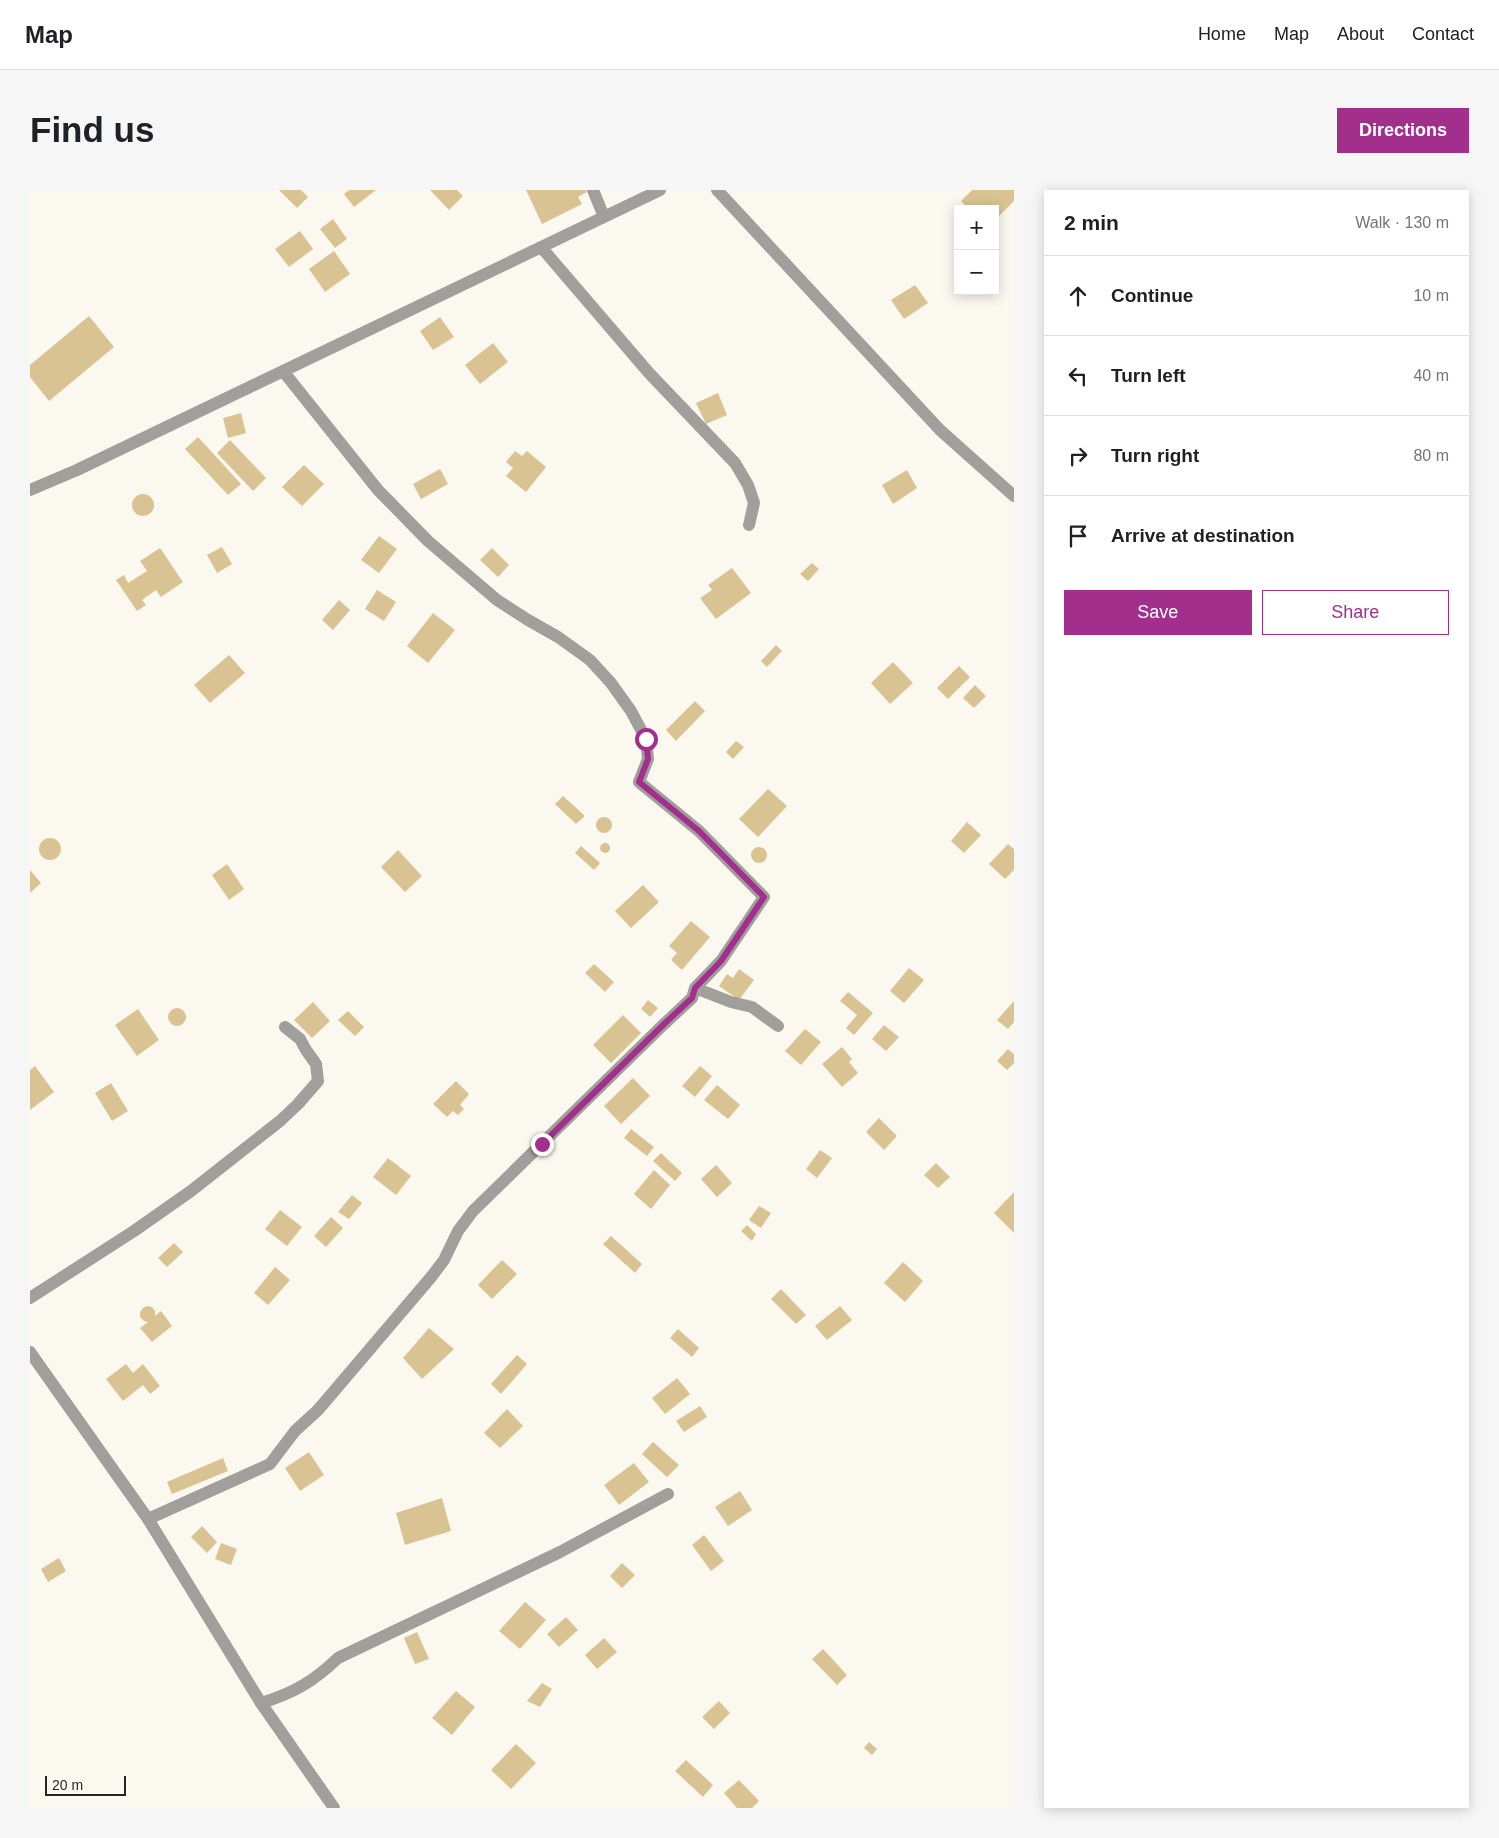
<!DOCTYPE html>
<html lang="en">
<head>
<meta charset="utf-8">
<style>
	:root { --surface:#fff; --page:#f6f6f6; --text:#202124; --muted:#757577; --line:#e0e0e0; --accent:#a22f8b }
	body { margin:0; font-family:Arial,sans-serif; background:var(--page); color:var(--text) }
	.controls { position:absolute; right:15px; top:15px; display:grid; overflow:hidden; border-radius:0px; box-shadow:0 2px 12px #0003 }
	.controls button { width:45px; height:45px; display:grid; place-items:center; padding:0; border:0; border-bottom:1px solid var(--line); background:var(--surface); color:var(--text); font:25px sans-serif }
	.scale { position:absolute; left:15px; bottom:12px; width:81px; box-sizing:border-box; padding-left:5px; border:2px solid #262522; border-top:0; font-size:14px; line-height:18px; white-space:nowrap; color:#262522; -webkit-text-stroke:4px #fbf8f0; paint-order:stroke }
	.stop { position:absolute; width:15px; height:15px; margin:-11px; border:4px solid #a22f8b; border-radius:50%; background:#fff }
	.stop.end { background:#a22f8b; border-color:#fff; box-shadow:0 1px 5px #0008 }
	.list { margin:0; padding:0; list-style:none }
	h2 { display:flex; justify-content:space-between; align-items:center; height:65px; margin:0; padding:0 20px; font-size:21px }
	h2 small { font-size:16px; font-weight:400; color:var(--muted) }
	.list li { display:grid; grid-template-columns:32px 1fr auto; gap:15px; align-items:center; box-sizing:border-box; height:80px; padding:0 20px; border-top:1px solid var(--line) }
	.list b { display:block; font-size:19px; white-space:nowrap }
	.list em { font-size:16px; font-style:normal; color:var(--muted) }
	.actions { display:flex; gap:10px; padding:15px 20px }
	.actions a { flex:1; padding:11px 0; border:1px solid var(--accent); border-radius:0px; text-align:center; font-size:18px; color:var(--accent) }
	.actions .main { background:var(--accent); color:#fff }
	.icon { flex:none; width:28px; height:28px; fill:none; stroke:currentColor; stroke-width:2; stroke-linecap:round; stroke-linejoin:round }
	.map { position:relative; flex:none; width:984px; height:1618px; overflow:hidden; border-radius:0px }
	header { display:flex; align-items:center; gap:30px; box-sizing:border-box; height:70px; padding:0 25px; background:var(--surface); border-bottom:1px solid var(--line) }
	header strong { font-size:24px }
	nav { display:flex; gap:28px; margin-inline-start:auto; font-size:18px }
	.intro { display:flex; align-items:center; justify-content:space-between; box-sizing:border-box; height:120px; padding:0 30px }
	h1 { margin:0; font-size:35px }
	.button { padding:12px 22px; border-radius:0px; background:var(--accent); color:#fff; font-size:18px; font-weight:700 }
	main { display:flex; gap:30px; padding:0 30px }
	aside { flex:1; background:var(--surface); border-radius:0px; box-shadow:0 2px 12px #0003 }
	.map>svg:first-child { display:block }
	.building { fill:#dac393 }
	.lines { fill:none; stroke-linecap:round; stroke-linejoin:round }
	.minor { stroke:#a09f9c; stroke-width:12 }
	.tertiary { stroke:#a09f9c; stroke-width:12 }
	.route { stroke:#a22f8b; stroke-width:6 }
</style>
</head>
<body>
<header>
<strong>Map</strong>
<nav><a>Home</a><a>Map</a><a>About</a><a>Contact</a></nav>
</header>
<div class="intro"><h1>Find us</h1><a class="button">Directions</a></div>
<main>
<div class="map">
<svg width="984" height="1618" viewBox="0 0 984 1618">
	<rect width="100%" height="100%" fill="#fbf8f0"/>
	<path class="building" d="M249,0H271L278,7L267,18Z
		M319,0H346L324,17L314,4Z
		M400,0H427L433,6L419,20Z
		M496,0H556L557,2L548,7L552,14L512,34Z
		M942,0H984V11L965,30V19H939L931,11Z
		M303,29L317,49L305,58L290,39Z
		M270,41L283,59L259,77L245,59Z
		M304,61L320,84L295,102L279,79Z
		M885,95L898,113L874,129L861,110Z
		M59,126L84,157L19,211L0,187V175Z
		M410,127L424,147L403,160L390,141Z
		M463,153L478,172L450,194L435,175Z
		M688,203L697,225L676,234L666,213Z
		M211,223L216,243L198,248L193,228Z
		M168,247L211,294L198,305L155,259Z
		M200,250L236,288L223,301L187,263Z
		M485,261L492,266L497,261L516,277L496,302L476,286L483,278L476,272Z
		M274,275L294,294L272,316L252,297Z
		M410,279L418,294L391,309L383,294Z
		M877,280L887,298L863,314L852,295Z
		M102 315a11 11 0 1 1 22 0a11 11 0 1 1-22 0Z
		M349,346L367,359L349,383L331,370Z
		M192,357L202,374L187,383L177,365Z
		M130,358L153,392L131,407L126,400L112,410L116,415L107,421L86,390L94,385L98,393L117,381L110,371Z
		M462,358L479,375L468,387L450,370Z
		M782,373L789,379L778,391L770,384Z
		M702,378L721,403L686,429L670,408L682,400L678,395Z
		M347,400L366,412L354,431L335,419Z
		M309,410L320,420L303,440L292,430Z
		M403,423L425,440L398,473L377,456Z
		M746,455L752,461L737,477L731,471Z
		M199,465L215,483L180,513L164,495Z
		M863,472L883,493L860,514L841,493Z
		M929,476L940,487L918,509L907,498Z
		M945,495L956,506L944,518L933,508Z
		M665,511L675,521L646,551L636,540Z
		M706,551L714,557L703,569L696,562Z
		M738,599L757,616L728,647L709,629Z
		M533,606L555,626L546,634L525,614Z
		M566 635a8 8 0 1 1 16 0a8 8 0 1 1-16 0Z
		M937,632L951,645L934,663L921,651Z
		M9 659a11 11 0 1 1 22 0a11 11 0 1 1-22 0Z
		M570 658a5 5 0 1 1 10 0a5 5 0 1 1-10 0Z
		M978,654L984,659V680L975,689L959,674Z
		M551,656L570,673L564,680L545,663Z
		M721 665a8 8 0 1 1 16 0a8 8 0 1 1-16 0Z
		M368,660L392,686L375,702L351,677Z
		M197,674L214,699L199,710L182,685Z
		M0,680L11,693L0,703Z
		M613,695L629,712L601,738L585,721Z
		M661,731L680,747L652,780L641,770L647,763L639,756Z
		M564,774L584,792L575,802L555,783Z
		M879,778L894,790L874,813L860,801Z
		M709,779L724,790L709,810L689,796L697,784L703,788Z
		M818,802L843,823L824,845L816,838L827,825L810,811Z
		M618,810L628,818L620,827L611,819Z
		M984,811V832L978,839L967,830Z
		M283,812L300,831L282,848L264,830Z
		M138 827a9 9 0 1 1 18 0a9 9 0 1 1-18 0Z
		M108,819L129,850L107,866L85,835Z
		M318,821L334,837L325,846L308,830Z
		M593,825L611,843L581,873L563,855Z
		M854,835L869,847L856,861L842,849Z
		M775,839L791,852L771,875L755,861Z
		M812,857L822,869L819,872L828,883L812,897L792,874Z
		M978,859L984,864V873L977,880L967,871Z
		M5,876L24,902L0,920V880Z
		M670,876L682,886L665,907L652,896Z
		M603,888L620,906L591,934L574,916Z
		M426,891L439,904L430,915L434,919L428,925L423,921L417,927L403,914Z
		M81,893L98,921L82,931L65,903Z
		M687,895L710,915L698,929L674,910Z
		M849,928L867,946L854,960L836,942Z
		M601,939L624,957L617,966L594,948Z
		M790,960L802,968L787,988L776,979Z
		M631,963L652,983L645,991L623,971Z
		M358,968L381,986L366,1005L343,987Z
		M906,973L920,987L908,998L894,985Z
		M686,975L702,993L687,1007L671,989Z
		M624,980L640,995L621,1019L604,1004Z
		M984,1002V1043L964,1023Z
		M322,1005L332,1013L319,1029L308,1022Z
		M729,1016L741,1023L731,1038L719,1030Z
		M250,1020L272,1037L257,1056L235,1039Z
		M301,1027L313,1038L296,1057L284,1046Z
		M717,1035L726,1044L722,1051L711,1041Z
		M581,1046L612,1074L605,1083L573,1054Z
		M144,1053L153,1062L137,1077L128,1068Z
		M472,1070L487,1084L462,1109L448,1095Z
		M873,1072L893,1091L875,1112L854,1093Z
		M245,1077L260,1090L238,1115L224,1103Z
		M751,1099L776,1125L766,1134L741,1109Z
		M117,1116L122,1117L125,1121V1126L131,1121L142,1136L122,1152L110,1138L118,1132L114,1131L110,1127V1122L113,1118Z
		M810,1116L822,1130L797,1150L785,1136Z
		M399,1138L424,1159L392,1189L373,1168Z
		M648,1139L669,1158L662,1167L640,1148Z
		M487,1165L497,1174L471,1204L461,1194Z
		M96,1174L103,1183L113,1174L130,1196L120,1204L113,1195L93,1211L76,1189Z
		M647,1188L660,1204L635,1224L622,1208Z
		M670,1216L677,1227L654,1242L646,1231Z
		M477,1219L493,1236L470,1258L454,1243Z
		M623,1252L649,1275L637,1287L612,1264Z
		M279,1262L294,1285L270,1301L255,1278Z
		M193,1268L198,1281L142,1304L137,1292Z
		M604,1273L619,1292L589,1315L574,1295Z
		M710,1301L722,1320L698,1336L685,1317Z
		M412,1308L421,1341L375,1355L366,1323Z
		M172,1336L187,1352L177,1363L161,1347Z
		M674,1345L694,1371L681,1381L662,1355Z
		M191,1353L207,1359L201,1375L185,1369Z
		M29,1368L36,1381L18,1392L11,1379Z
		M592,1373L605,1385L592,1398L580,1386Z
		M495,1412L516,1430L490,1459L469,1441Z
		M536,1427L548,1440L529,1457L517,1444Z
		M387,1442L399,1469L385,1474L374,1448Z
		M574,1448L587,1462L567,1479L555,1465Z
		M793,1459L817,1485L807,1495L782,1469Z
		M512,1493L522,1499L510,1517L497,1511Z
		M426,1501L445,1517L422,1545L402,1528Z
		M689,1511L700,1523L684,1539L672,1527Z
		M839,1552L847,1559L842,1565L834,1558Z
		M486,1554L506,1573L481,1599L461,1580Z
		M656,1570L683,1595L673,1607L645,1581Z
		M709,1590L729,1611L722,1618H707L694,1603Z"/>
	<g class="lines">
		<path class="minor" d="M563,0L574,27
			M687,0L910,240L984,306
			M511,57L619,183L705,273L718,295L724,313L719,335
			M253,181L348,300L398,351L467,410L498,430L528,447L560,470L581,493L601,521L616,549L618,569L609,592L669,641L734,707L691,771L665,798
			M0,300L47,280L630,0
			M0,1108L104,1041L161,1001L250,931L268,914L288,891L286,874L276,860L270,849L255,837
			M118,1329L240,1274L265,1241L288,1220L402,1086L414,1070L428,1041L443,1021L633,835L662,808L665,798L701,812L722,817L748,836
			M231,1513C264,1503 284,1491 308,1468L530,1362L638,1304"/>
		<path class="tertiary" d="M0,1162L118,1329L231,1513L304,1618"/>
	</g>
	<g class="lines">
		<path class="route" d="M512,954L633,835L662,808L665,798L691,771L734,707L669,641L609,592L618,569L616,549"/>
	</g>
</svg>
<div class="controls">
<button>+</button>
<button>−</button>
</div>
<div class="scale">20 m</div>
<div class="stop" style="left:616px;top:549px"></div>
<div class="stop end" style="left:512px;top:954px"></div>
</div>
<aside>
<h2>2 min<small>Walk · 130 m</small></h2>
<ul class="list">
<li><svg class="icon" aria-label="ahead" viewBox="0 0 24 24"><path d="M12 20V5M6 11l6-6 6 6"/></svg><div><b>Continue</b></div><em>10 m</em></li>
<li><svg class="icon" aria-label="left" viewBox="0 0 24 24"><path d="M17 20v-9H6M10 6l-5 5 5 5"/></svg><div><b>Turn left</b></div><em>40 m</em></li>
<li><svg class="icon" aria-label="right" viewBox="0 0 24 24"><path d="M7 20v-9h11M14 6l5 5-5 5"/></svg><div><b>Turn right</b></div><em>80 m</em></li>
<li><svg class="icon" aria-label="arrive" viewBox="0 0 24 24"><path d="M6 21V4h12l-3 4 3 4H6"/></svg><div><b>Arrive at destination</b></div></li>
</ul>
<div class="actions"><a class="main">Save</a><a>Share</a></div>
</aside>
</main>
</body>
</html>
